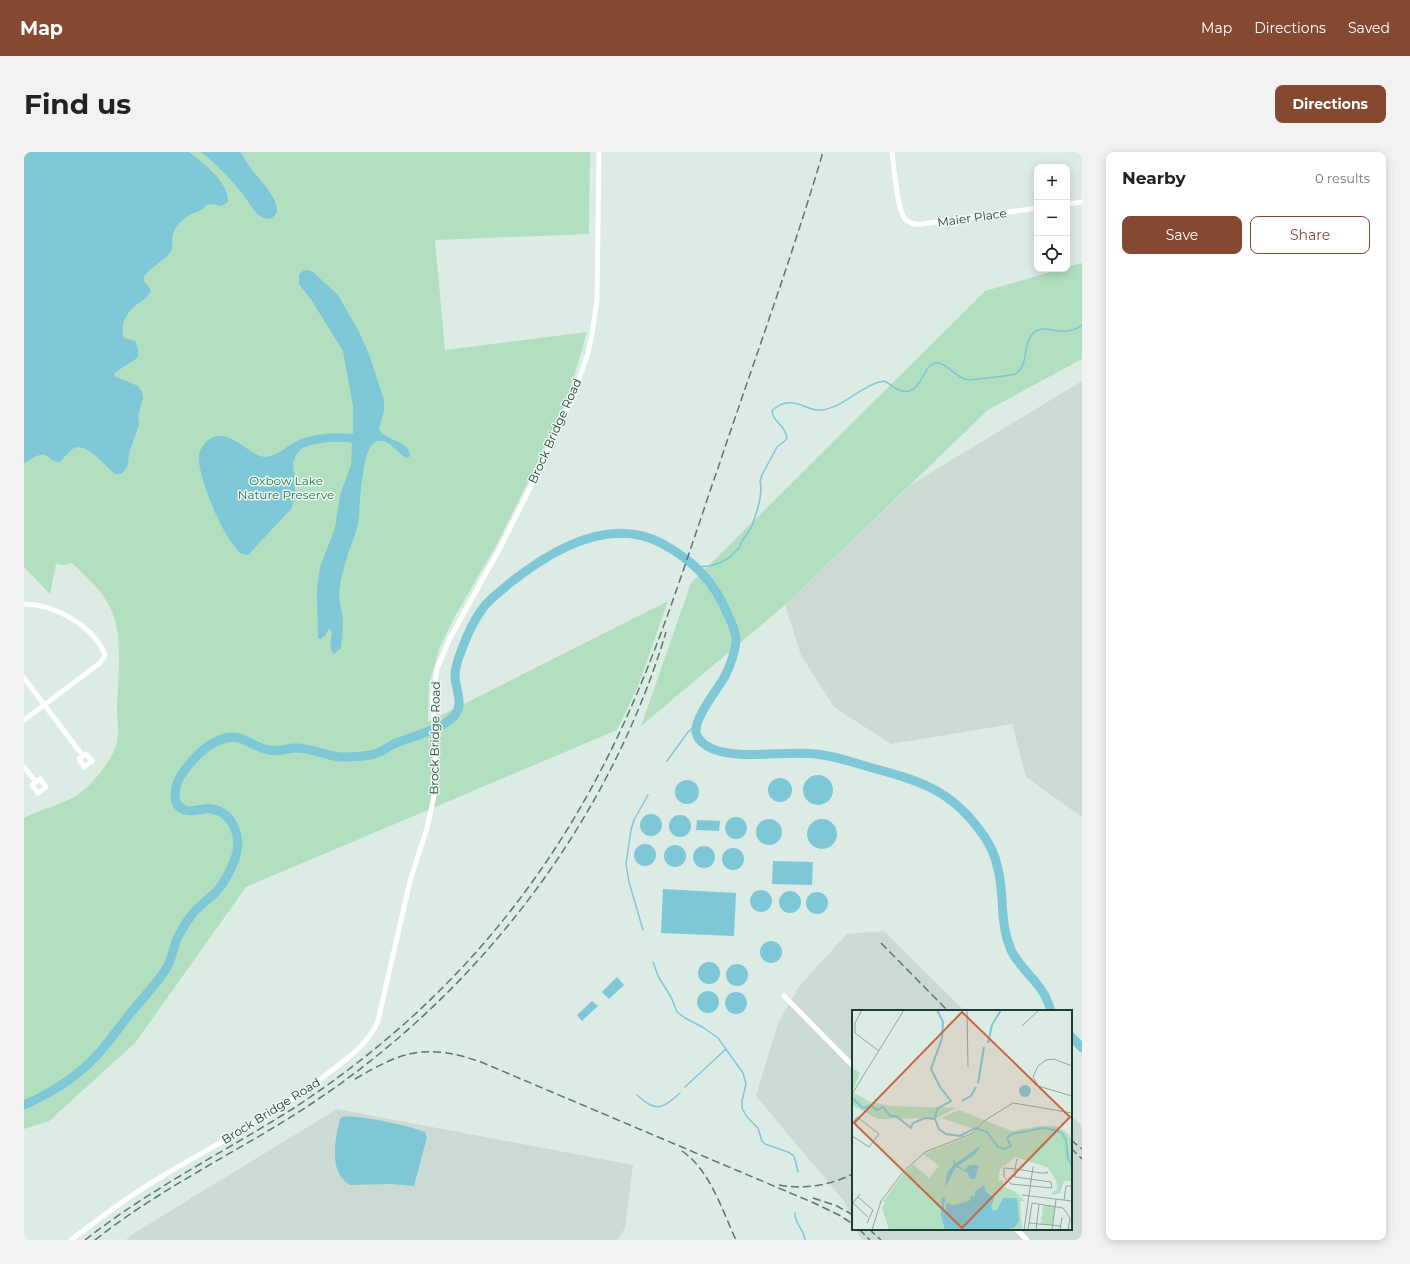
<!DOCTYPE html>
<html lang="en">
<head>
<meta charset="utf-8">
<style>
	:root { --surface:#fff; --page:#f2f2f2; --text:#222; --muted:#767676; --line:#e0e0e0; --accent:#854932 }
	body { margin:0; font-family:Montserrat,sans-serif; background:var(--page); color:var(--text) }
	.controls { position:absolute; right:12px; top:12px; display:grid; overflow:hidden; border-radius:8px; box-shadow:0 2px 10px #0003 }
	.controls button { width:36px; height:36px; display:grid; place-items:center; padding:0; border:0; border-bottom:1px solid var(--line); background:var(--surface); color:var(--text); font:20px sans-serif }
	.list { margin:0; padding:0; list-style:none }
	h2 { display:flex; justify-content:space-between; align-items:center; height:52px; margin:0; padding:0 16px; font-size:17px }
	h2 small { font-size:13px; font-weight:400; color:var(--muted) }
	.actions { display:flex; gap:8px; padding:12px 16px }
	.actions a { flex:1; padding:9px 0; border:1px solid var(--accent); border-radius:8px; text-align:center; font-size:14px; color:var(--accent) }
	.actions .main { background:var(--accent); color:#fff }
	.icon { flex:none; width:22px; height:22px; fill:none; stroke:currentColor; stroke-width:2; stroke-linecap:round; stroke-linejoin:round }
	.map { position:relative; flex:none; width:1058px; height:1088px; overflow:hidden; border-radius:8px }
	header { display:flex; align-items:center; gap:24px; box-sizing:border-box; height:56px; padding:0 20px; background:var(--accent); color:#fff }
	header strong { font-size:19px }
	nav { display:flex; gap:22px; margin-inline-start:auto; font-size:14px }
	.intro { display:flex; align-items:center; justify-content:space-between; box-sizing:border-box; height:96px; padding:0 24px }
	h1 { margin:0; font-size:28px }
	.button { padding:10px 18px; border-radius:8px; background:var(--accent); color:#fff; font-size:14px; font-weight:700 }
	main { display:flex; gap:24px; padding:0 24px }
	aside { flex:1; background:var(--surface); border-radius:8px; box-shadow:0 2px 10px #0003 }
	.map>svg:first-child { display:block }
	.built { fill:#cbdbd4 }
	.green { fill:#b2dfc0 }
	.water { fill:#7dc7d7 }
	.lines { fill:none; stroke-linecap:round; stroke-linejoin:round }
	.stream { stroke:#7dc7d7; stroke-width:1.5 }
	.river { stroke:#7dc7d7; stroke-width:9 }
	.minor { stroke:#fff; stroke-width:5 }
	.rail { stroke:#577870; stroke-width:1.5; stroke-dasharray:8 4; stroke-linecap:butt }
	.labels { text-anchor:middle; stroke-width:3; stroke-linejoin:round; paint-order:stroke }
	.street-label { font-size:12px; fill:#1d3c34; stroke:#edf7f2 }
	.park-label { font-size:12px; fill:#237745; stroke:#edf7f2 }
	.inset-river { fill:none; stroke:#7dc7d7; stroke-width:2 }
	.inset-road { fill:none; stroke:#90a59e; stroke-width:1 }
	.view { fill:#c66942; fill-opacity:0.15; stroke:#c66942; stroke-width:2 }
	.inset-edge { fill:none; stroke:#1d3c34; stroke-width:2 }
</style>
</head>
<body>
<header>
<strong>Map</strong>
<nav><a>Map</a><a>Directions</a><a>Saved</a></nav>
</header>
<div class="intro"><h1>Find us</h1><a class="button">Directions</a></div>
<main>
<div class="map">
<svg width="1058" height="1088" viewBox="0 0 1058 1088">
	<rect width="100%" height="100%" fill="#ddebe5"/>
	<path class="built" d="M1058,229V665L1002,625L988,572L867,592L810,555L777,503L761,453L888,332Z
		M860,779L941,859H829V1069L820,1049L732,944L754,871L776,833L823,782Z
		M313,957L609,1013L601,1076L593,1088H102L107,1083Z
		M1047,963L1058,974V1088H837L832,1077H1047Z"/>
	<path class="green" d="M0,0H566L565,82L411,88L421,198L563,180L544,245L502,334L472,394L431,464L415,497L405,532L404,570L644,449L614,534L593,578L222,735L111,891L25,969L0,977V666C19,656 45,651 60,638C72,628 90,605 93,590C95,579 93,565 93,554C94,525 99,486 88,460C81,441 63,425 48,411L41,413L32,412L26,442L0,415Z
		M1058,111V207L964,258L761,453L617,574L667,431L961,139L1037,117H1043V115Z"/>
	<path class="water" d="M0,0H165C179,11 205,30 204,50L197,54L189,52L182,53C176,62 166,60 159,68C154,72 150,77 149,83C147,88 150,94 147,99C142,108 127,114 120,125V129L127,138C124,146 119,148 112,153C102,161 95,174 100,186L111,189L114,197V205C106,212 97,215 90,222L92,225L114,234L118,240L119,246L114,264L115,273L105,301L104,312L101,318L97,322H91C81,314 64,291 50,296C45,299 40,306 36,310C27,310 28,306 21,303C14,301 6,308 0,311Z
		M177,0H216C221,6 223,12 228,18C234,26 266,57 247,66C243,68 239,66 235,63C228,58 224,48 218,41C206,26 192,12 177,0Z
		M284,118L289,120L314,143L335,180L345,202L360,248V259L355,277C361,290 385,287 386,304L383,306C373,302 363,282 350,291C338,298 336,351 335,364C334,378 328,390 324,402C320,415 316,428 315,441C315,450 318,459 319,468C319,477 318,487 317,496L310,502C304,496 307,487 308,480L306,477L304,478L301,484L296,487L294,486L293,437L296,415L311,376L316,343L327,313L328,292L326,290H305L291,292L278,296L272,303L269,310L271,333V346L267,357L224,403C222,403 219,402 218,402C201,391 172,322 175,303C176,296 182,289 188,286C207,277 224,303 241,305C251,305 262,295 271,290C287,282 310,280 328,282L329,281V254L319,199L288,149L275,132V122L279,119Z
		M779 638a15 15 0 1 1 30 0a15 15 0 1 1-30 0Z
		M744 638a12 12 0 1 1 24 0a12 12 0 1 1-24 0Z
		M651 640a12 12 0 1 1 24 0a12 12 0 1 1-24 0Z
		M616 673a11 11 0 1 1 22 0a11 11 0 1 1-22 0Z
		M645 674a11 11 0 1 1 22 0a11 11 0 1 1-22 0Z
		M701 676a11 11 0 1 1 22 0a11 11 0 1 1-22 0Z
		M783 682a15 15 0 1 1 30 0a15 15 0 1 1-30 0Z
		M732 680a13 13 0 1 1 26 0a13 13 0 1 1-26 0Z
		M673,668L696,669L695,679L672,678Z
		M610 703a11 11 0 1 1 22 0a11 11 0 1 1-22 0Z
		M640 704a11 11 0 1 1 22 0a11 11 0 1 1-22 0Z
		M669 705a11 11 0 1 1 22 0a11 11 0 1 1-22 0Z
		M698 707a11 11 0 1 1 22 0a11 11 0 1 1-22 0Z
		M749,709L789,710L788,733L748,732Z
		M639,737L712,741L710,784L637,781Z
		M726 749a11 11 0 1 1 22 0a11 11 0 1 1-22 0Z
		M755 750a11 11 0 1 1 22 0a11 11 0 1 1-22 0Z
		M782 751a11 11 0 1 1 22 0a11 11 0 1 1-22 0Z
		M736 800a11 11 0 1 1 22 0a11 11 0 1 1-22 0Z
		M674 821a11 11 0 1 1 22 0a11 11 0 1 1-22 0Z
		M702 823a11 11 0 1 1 22 0a11 11 0 1 1-22 0Z
		M593,825L600,833L585,847L578,840Z
		M673 850a11 11 0 1 1 22 0a11 11 0 1 1-22 0Z
		M701 851a11 11 0 1 1 22 0a11 11 0 1 1-22 0Z
		M568,849L574,854L558,869L553,863Z
		M318,965C333,962 385,974 401,980L403,985L390,1034L367,1032L326,1033C304,1020 311,988 316,967Z"/>
	<g class="lines">
		<path class="stream" d="M673,415L686,414L695,411L705,406L715,396L718,389L727,376L733,359L736,347L737,336L736,330L738,323L753,295L763,287C761,271 750,273 748,259C751,255 754,254 758,252C776,247 782,259 797,258C822,255 838,232 860,229C865,231 869,235 873,237C897,249 898,213 911,211C922,209 933,228 946,228C952,227 987,224 991,222C1007,213 996,186 1014,178C1022,175 1028,179 1035,179C1042,180 1052,178 1058,173
			M643,609L664,580L673,572
			M619,778L605,730L602,712L607,678L610,668L624,643
			M629,810L634,824L647,845L653,860L661,866L680,876L694,886L719,921L722,932L718,949V956L723,965L734,976L738,989L741,992L764,1000L769,1003L771,1007L774,1020
			M661,935L702,897
			M613,943C632,961 638,957 656,941
			M771,1061C770,1070 780,1078 781,1088"/>
		<path class="river" d="M1047,884L1058,896
			M0,953C30,940 60,920 81,894C90,883 99,870 109,858C119,846 136,828 143,815C148,807 149,797 152,789C156,781 160,773 166,765C173,755 183,749 192,740C200,732 211,711 213,699C216,681 207,660 188,657C179,655 170,661 161,658C144,652 152,629 160,619C170,605 185,590 202,586C219,582 230,596 245,598C254,600 264,596 272,596C288,596 302,604 317,605C329,605 343,605 353,601C359,599 364,595 370,592C384,586 418,577 428,566C442,553 431,539 431,523C431,514 435,505 438,497C443,483 450,468 459,456C466,446 477,439 486,431C526,399 585,364 637,391C669,408 690,429 704,463C708,471 712,480 712,489C711,500 706,514 701,524C694,537 670,566 672,580C673,586 678,591 683,594C708,610 762,598 792,602C810,604 828,610 845,615C892,628 924,636 954,676C964,688 971,702 974,717C981,745 975,770 987,798C995,815 1011,826 1020,842C1023,847 1025,853 1027,859"/>
		<path class="minor" d="M868,0C870,14 873,58 881,67C886,72 892,73 898,72L1013,56
			M1043,52L1058,50
			M0,452C30,452 70,474 81,503L76,511L0,568
			M0,526L59,604
			M62,602L68,609L60,615L55,607Z
			M0,615L12,630
			M16,627L22,635L14,641L8,633Z
			M760,844L829,914
			M992,1077L1003,1088
			M47,1088C76,1066 105,1044 137,1025C194,991 254,961 307,919C325,905 345,891 354,869L386,729L403,676L410,644L412,615L409,545L413,517L426,486L476,396L506,336L548,247L564,201L568,182L573,148L575,0"/>
		<path class="rail" d="M857,791L924,859
			M331,927C378,899 403,891 457,910L790,1051L815,1063L829,1072
			M1047,988L1058,997
			M1047,996L1058,1007
			M658,999C686,1018 698,1058 712,1088
			M755,1033C781,1038 806,1033 829,1022
			M789,1046L813,1054L829,1063
			M835,1077L846,1088
			M845,1077L857,1088
			M61,1088C126,1037 200,1000 270,956C308,931 345,903 379,873C484,780 560,668 614,539C645,466 669,388 695,313C730,209 768,105 799,0
			M71,1088C139,1034 218,998 290,950C455,840 585,670 642,480"/>
	</g>
	<g class="labels">
		<g class="street-label">
			<text transform="translate(948 66) rotate(-8)" y="4">Maier Place</text>
			<text transform="translate(531 279) rotate(-66)" y="4">Brock Bridge Road</text>
			<text transform="translate(411 586) rotate(-89)" y="4">Brock Bridge Road</text>
			<text transform="translate(247 959) rotate(-32)" y="4">Brock Bridge Road</text>
		</g>
		<g class="park-label">
			<text x="262" y="333">Oxbow Lake<tspan x="262" dy="14">Nature Preserve</tspan></text>
		</g>
	</g>
	<g transform="translate(828 858)">
		<rect width="220" height="220" fill="#ddebe5"/>
		<path d="M0,58L8,63L0,82L17,91L37,96L104,98L85,108L26,109L0,95ZM107,100L160,121L187,116H204L213,121L220,129V171H212L208,183L201,185L199,184L205,179L204,170L195,157L163,147L148,159L146,171L151,170V176L164,182L173,191H168L170,220H37L30,198L33,193L31,191L52,163L61,154L77,168L87,156L71,144L117,126L125,120L89,108ZM191,195L203,196L200,215L189,214Z" fill="#b2dfc0"/>
		<path d="M167 81a6 6 0 1 1 12 0a6 6 0 1 1-12 0ZM128,136L124,144L106,156L112,160L118,155H127L123,169H118L116,163L104,157L93,178L95,163L102,154L101,149L104,153ZM132,175L134,182L143,188L139,196L141,201L145,200L151,188H165L167,211L163,217L152,220H93L89,205L90,187L93,188L92,198L94,205V193L102,195L117,191L119,186H123V181Z" fill="#7dc7d7"/>
		<path class="inset-river" d="M85,0L91,12L90,28L79,59L88,77L99,91L85,99L83,109L87,119L94,124L108,126L123,118L135,122L146,137L152,139L159,136L155,128L160,124L191,118L202,120L210,123L214,130L216,149L220,155M136,33L140,15L149,0M126,73L132,37M0,88L11,98L20,96L25,100L31,97L38,106H44L59,118L61,113L73,108L83,109M110,91L119,86L124,77"/>
		<path class="inset-road" d="M10,0L3,13V23L27,41M115,0L116,57M170,16L187,0M220,56L202,49L194,50L186,56L181,67L186,76L220,86M0,84L52,0M0,114L5,107L27,124L17,137L0,126M164,150L165,149L163,159V167L199,172L200,178L159,174L152,167V158H153L163,159L170,160L189,163H195L196,162L193,163M8,184L1,193L16,207M170,185L220,191M6,187L21,200L15,213M212,190L214,176H220M177,213L209,216M20,220L29,191L51,162L73,142L119,124L132,111L161,93L220,103M172,220L181,157M176,220L180,193L211,198L218,208L216,220M184,220L187,194M200,220L204,189M208,220L210,207"/>
		<path class="view" d="M110,2L218,107L110,218L2,113Z"/>
		<rect width="220" height="220" class="inset-edge"/>
	</g>
</svg>
<div class="controls">
<button>+</button>
<button>−</button>
<button><svg class="icon" aria-label="locate" viewBox="0 0 24 24"><circle cx="12" cy="12" r="6"/><path d="M12 2v4M12 18v4M2 12h4M18 12h4"/></svg></button>
</div>
</div>
<aside>
<h2>Nearby<small>0 results</small></h2>
<ul class="list">
</ul>
<div class="actions"><a class="main">Save</a><a>Share</a></div>
</aside>
</main>
</body>
</html>
